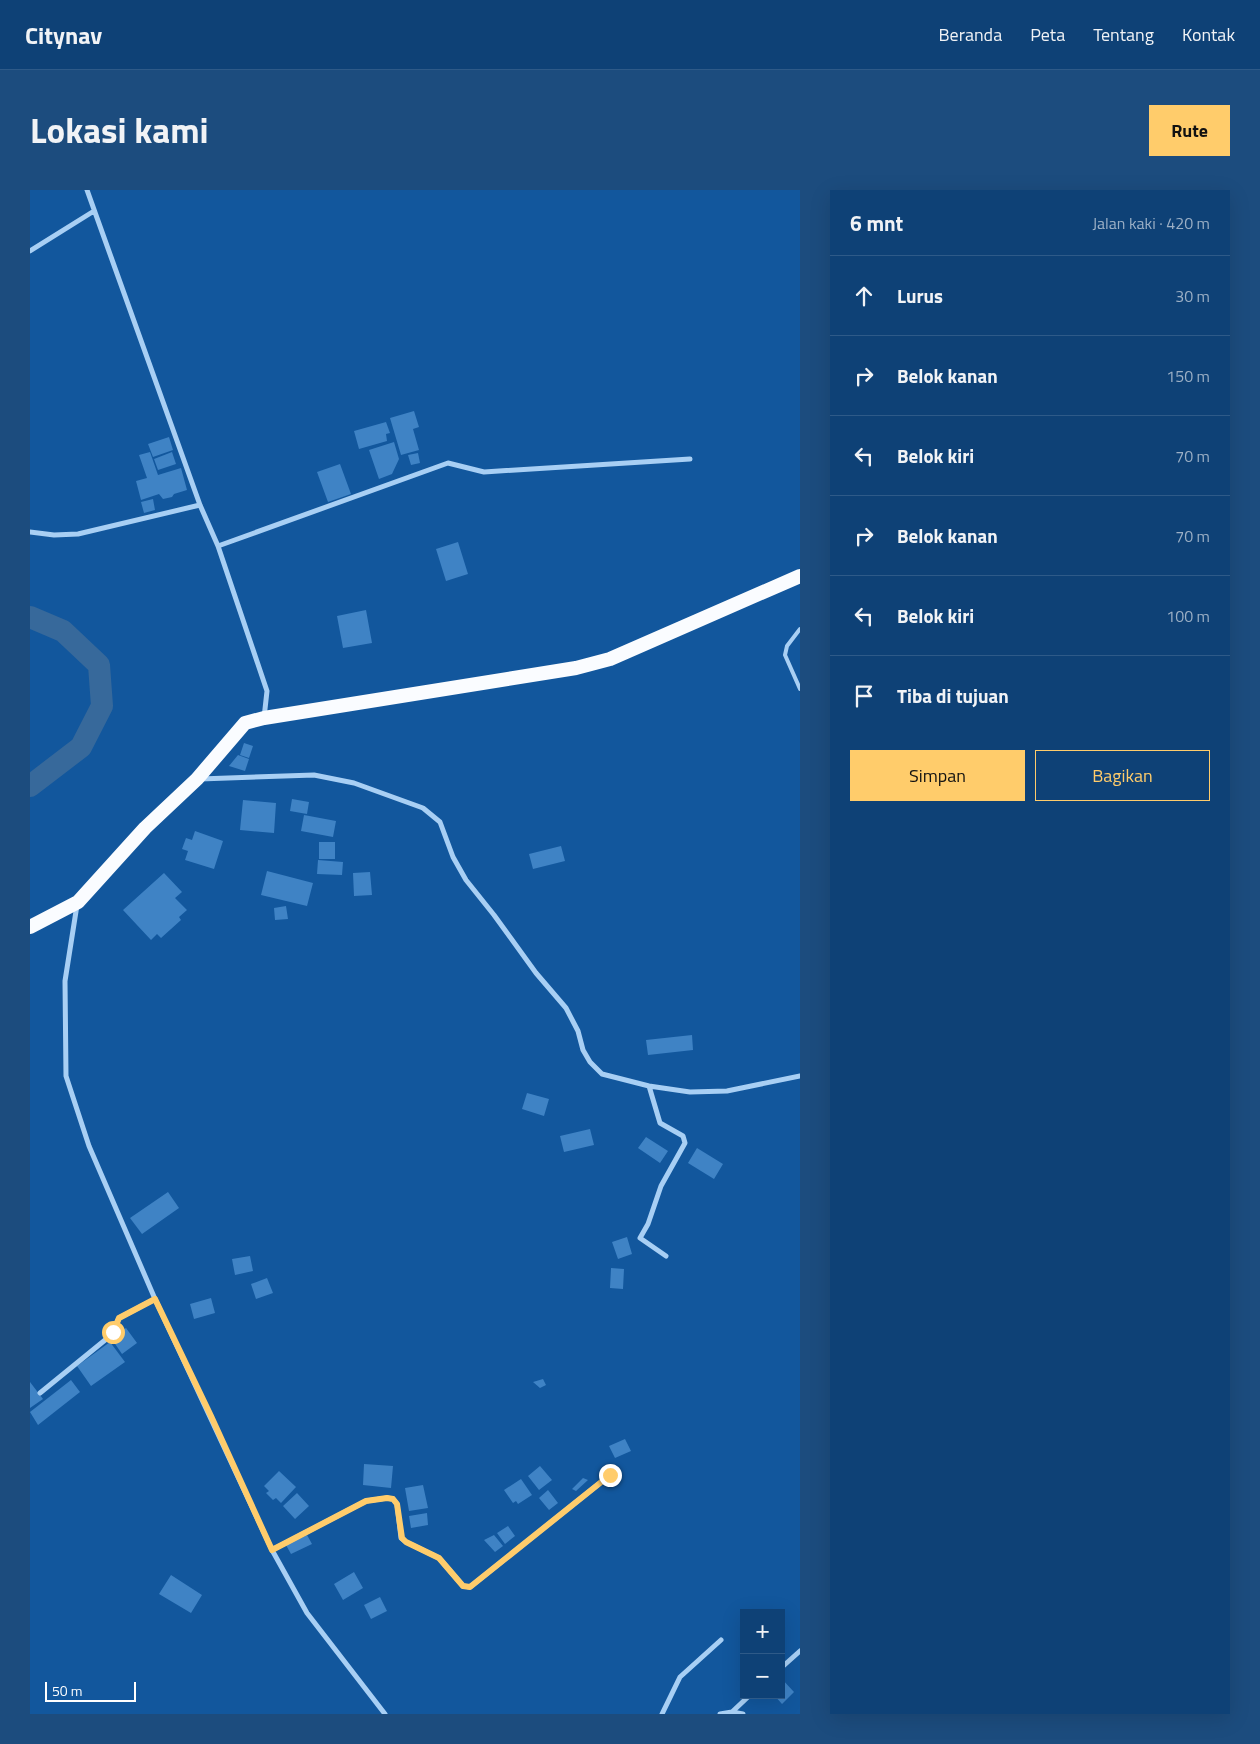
<!DOCTYPE html>
<html lang="id">
<head>
<meta charset="utf-8">
<style>
	:root { --surface:#0e4176; --page:#1c4c7e; --text:#f1f3f6; --muted:#9bafc5; --line:#2e5a88; --accent:#ffcc6b }
	body { margin:0; font-family:"Titillium Web",sans-serif; background:var(--page); color:var(--text) }
	.controls { position:absolute; right:15px; bottom:15px; display:grid; overflow:hidden; border-radius:0px; box-shadow:0 5px 20px #0002 }
	.controls button { width:45px; height:45px; display:grid; place-items:center; padding:0; border:0; border-bottom:1px solid var(--line); background:var(--surface); color:var(--text); font:25px sans-serif }
	.scale { position:absolute; left:15px; bottom:12px; width:91px; box-sizing:border-box; padding-left:5px; border:2px solid #fff; border-top:0; font-size:14px; line-height:18px; white-space:nowrap; color:#fff; -webkit-text-stroke:4px #12579d; paint-order:stroke }
	.stop { position:absolute; width:15px; height:15px; margin:-11px; border:4px solid #ffcc6b; border-radius:50%; background:#fff }
	.stop.end { background:#ffcc6b; border-color:#fff; box-shadow:0 1px 5px #0008 }
	.list { margin:0; padding:0; list-style:none }
	h2 { display:flex; justify-content:space-between; align-items:center; height:65px; margin:0; padding:0 20px; font-size:21px }
	h2 small { font-size:16px; font-weight:400; color:var(--muted) }
	.list li { display:grid; grid-template-columns:32px 1fr auto; gap:15px; align-items:center; box-sizing:border-box; height:80px; padding:0 20px; border-top:1px solid var(--line) }
	.list b { display:block; font-size:19px; white-space:nowrap }
	.list em { font-size:16px; font-style:normal; color:var(--muted) }
	.actions { display:flex; gap:10px; padding:15px 20px }
	.actions a { flex:1; padding:11px 0; border:1px solid var(--accent); border-radius:0px; text-align:center; font-size:18px; color:var(--accent) }
	.actions .main { background:var(--accent); color:#111 }
	.icon { flex:none; width:28px; height:28px; fill:none; stroke:currentColor; stroke-width:2; stroke-linecap:round; stroke-linejoin:round }
	.map { position:relative; flex:none; width:770px; height:1524px; overflow:hidden; border-radius:0px }
	header { display:flex; align-items:center; gap:30px; box-sizing:border-box; height:70px; padding:0 25px; background:var(--surface); border-bottom:1px solid var(--line) }
	header strong { font-size:24px }
	nav { display:flex; gap:28px; margin-inline-start:auto; font-size:18px }
	.intro { display:flex; align-items:center; justify-content:space-between; box-sizing:border-box; height:120px; padding:0 30px }
	h1 { margin:0; font-size:35px }
	.button { padding:12px 22px; border-radius:0px; background:var(--accent); color:#111; font-size:18px; font-weight:700 }
	main { display:flex; gap:30px; padding:0 30px }
	aside { flex:1; background:var(--surface); border-radius:0px; box-shadow:0 5px 20px #0002 }
	.map>svg:first-child { display:block }
	.lines { fill:none; stroke-linecap:round; stroke-linejoin:round }
	.river { stroke:#37699b; stroke-width:22 }
	.building { fill:#3f83c5 }
	.service { stroke:#a8cff4; stroke-width:4 }
	.minor { stroke:#a8cff4; stroke-width:5 }
	.trunk { stroke:#fafcff; stroke-width:14 }
	.route { stroke:#ffcc6b; stroke-width:6 }
</style>
</head>
<body>
<header>
<strong>Citynav</strong>
<nav><a>Beranda</a><a>Peta</a><a>Tentang</a><a>Kontak</a></nav>
</header>
<div class="intro"><h1>Lokasi kami</h1><a class="button">Rute</a></div>
<main>
<div class="map">
<svg width="770" height="1524" viewBox="0 0 770 1524">
	<rect width="100%" height="100%" fill="#12579d"/>
	<g class="lines">
		<path class="river" d="M0,427L33,441L69,475L72,516L51,557L0,596"/>
	</g>
	<path class="building" d="M384,221L389,237L383,239L389,260L371,265L360,228Z
		M356,232L360,243L356,244L357,251L329,259L324,241Z
		M139,247L143,260L123,267L118,254Z
		M364,252L369,269L362,284L349,289L339,260Z
		M120,262L128,285L151,278L157,300L144,304L142,307L133,309L129,304L111,310L106,291L117,288L109,265Z
		M142,262L146,274L128,280L124,269Z
		M388,263L390,273L381,275L378,265Z
		M310,274L321,304L298,312L287,282Z
		M123,309L125,320L114,323L111,312Z
		M428,352L438,384L416,391L406,359Z
		M336,420L342,453L313,458L307,426Z
		M214,553L223,556L219,568L210,565Z
		M208,565L219,569L215,581L199,576Z
		M262,609L279,612L277,624L260,621Z
		M213,610L246,613L244,643L210,640Z
		M274,625L306,631L303,647L271,641Z
		M165,641L193,651L184,679L155,670L158,661L152,659L156,648L162,650Z
		M289,652H305V669H289Z
		M531,656L535,671L503,679L499,664Z
		M288,670L313,672L312,685L287,684Z
		M237,681L283,693L277,716L231,705Z
		M340,682L342,705L324,706L323,683Z
		M134,683L152,702L145,708L157,720L149,727L151,730L131,748L127,744L121,750L93,720Z
		M256,716L258,729L245,730L244,718Z
		M662,845L663,860L618,865L616,850Z
		M497,903L519,909L514,926L492,919Z
		M560,939L564,955L534,962L530,946Z
		M616,947L638,961L630,973L608,958Z
		M667,958L693,974L684,989L658,973Z
		M138,1002L149,1018L112,1044L100,1028Z
		M597,1047L602,1064L588,1069L582,1052Z
		M220,1066L223,1081L205,1085L202,1069Z
		M581,1078L594,1079L593,1099L580,1098Z
		M237,1088L243,1103L226,1109L221,1094Z
		M181,1108L185,1123L164,1129L160,1114Z
		M96,1138L107,1153L92,1164L81,1148Z
		M80,1152L95,1172L61,1196L47,1176Z
		M513,1189L516,1195L510,1198L503,1192Z
		M41,1190L50,1202L8,1235L0,1222Z
		M0,1192L13,1209L0,1218Z
		M595,1249L601,1261L585,1268L579,1256Z
		M334,1274L363,1276L361,1298L333,1295Z
		M510,1276L522,1290L509,1300L498,1286Z
		M249,1281L266,1297L251,1313L246,1308L243,1310L236,1303L239,1301L234,1296Z
		M553,1288L558,1290L546,1301L542,1299Z
		M491,1289L502,1305L488,1314L486,1311L483,1313L474,1300Z
		M393,1295L398,1318L379,1321L375,1298Z
		M518,1300L528,1313L519,1320L509,1308Z
		M267,1303L279,1316L265,1329L253,1316Z
		M397,1323L398,1335L381,1338L379,1326Z
		M478,1336L485,1346L475,1354L467,1343Z
		M277,1345L282,1354L261,1364L256,1355Z
		M464,1345L473,1356L465,1362L454,1350Z
		M324,1382L333,1398L313,1410L304,1394Z
		M141,1385L172,1405L161,1423L129,1404Z
		M350,1407L357,1421L341,1429L334,1415Z
		M751,1488L764,1502L752,1514L744,1505H751Z"/>
	<g class="lines">
		<path class="service" d="M770,439L757,456L755,465L770,499"/>
		<path class="minor" d="M57,0L170,315L188,356L237,501L234,528
			M0,61L64,21
			M0,342L24,345L48,344L170,315
			M188,356L418,273L454,282L660,269
			M170,589L284,585L324,593L393,618L410,632L423,667L436,690L464,725L506,783L536,818L548,841L553,860L560,872L572,884L619,896L660,902L697,901L770,886
			M47,715L35,791L36,886L59,956L125,1109L242,1360L277,1423L355,1524
			M619,896L630,933L653,946L655,953L631,996L618,1034L610,1048L636,1066
			M10,1203L80,1146L89,1128L125,1109
			M242,1360L336,1311L357,1308L363,1309L367,1314L371,1348L376,1352L409,1368L433,1396L440,1397L580,1285
			M751,1478L770,1461
			M702,1522L720,1505
			M632,1524L650,1487L691,1450
			M690,1524L702,1522L713,1524"/>
		<path class="trunk" d="M0,737L48,712L115,638L167,589L215,533L234,528L546,478L580,469L770,386"/>
	</g>
	<g class="lines">
		<path class="route" d="M83,1142L89,1128L125,1109L181,1226L242,1360L336,1311L357,1308L363,1309L367,1314L372,1348L376,1352L409,1368L433,1396L440,1397L580,1285"/>
	</g>
</svg>
<div class="controls">
<button>+</button>
<button>−</button>
</div>
<div class="scale">50 m</div>
<div class="stop" style="left:83px;top:1142px"></div>
<div class="stop end" style="left:580px;top:1285px"></div>
</div>
<aside>
<h2>6 mnt<small>Jalan kaki · 420 m</small></h2>
<ul class="list">
<li><svg class="icon" aria-label="ahead" viewBox="0 0 24 24"><path d="M12 20V5M6 11l6-6 6 6"/></svg><div><b>Lurus</b></div><em>30 m</em></li>
<li><svg class="icon" aria-label="right" viewBox="0 0 24 24"><path d="M7 20v-9h11M14 6l5 5-5 5"/></svg><div><b>Belok kanan</b></div><em>150 m</em></li>
<li><svg class="icon" aria-label="left" viewBox="0 0 24 24"><path d="M17 20v-9H6M10 6l-5 5 5 5"/></svg><div><b>Belok kiri</b></div><em>70 m</em></li>
<li><svg class="icon" aria-label="right" viewBox="0 0 24 24"><path d="M7 20v-9h11M14 6l5 5-5 5"/></svg><div><b>Belok kanan</b></div><em>70 m</em></li>
<li><svg class="icon" aria-label="left" viewBox="0 0 24 24"><path d="M17 20v-9H6M10 6l-5 5 5 5"/></svg><div><b>Belok kiri</b></div><em>100 m</em></li>
<li><svg class="icon" aria-label="arrive" viewBox="0 0 24 24"><path d="M6 21V4h12l-3 4 3 4H6"/></svg><div><b>Tiba di tujuan</b></div></li>
</ul>
<div class="actions"><a class="main">Simpan</a><a>Bagikan</a></div>
</aside>
</main>
</body>
</html>
